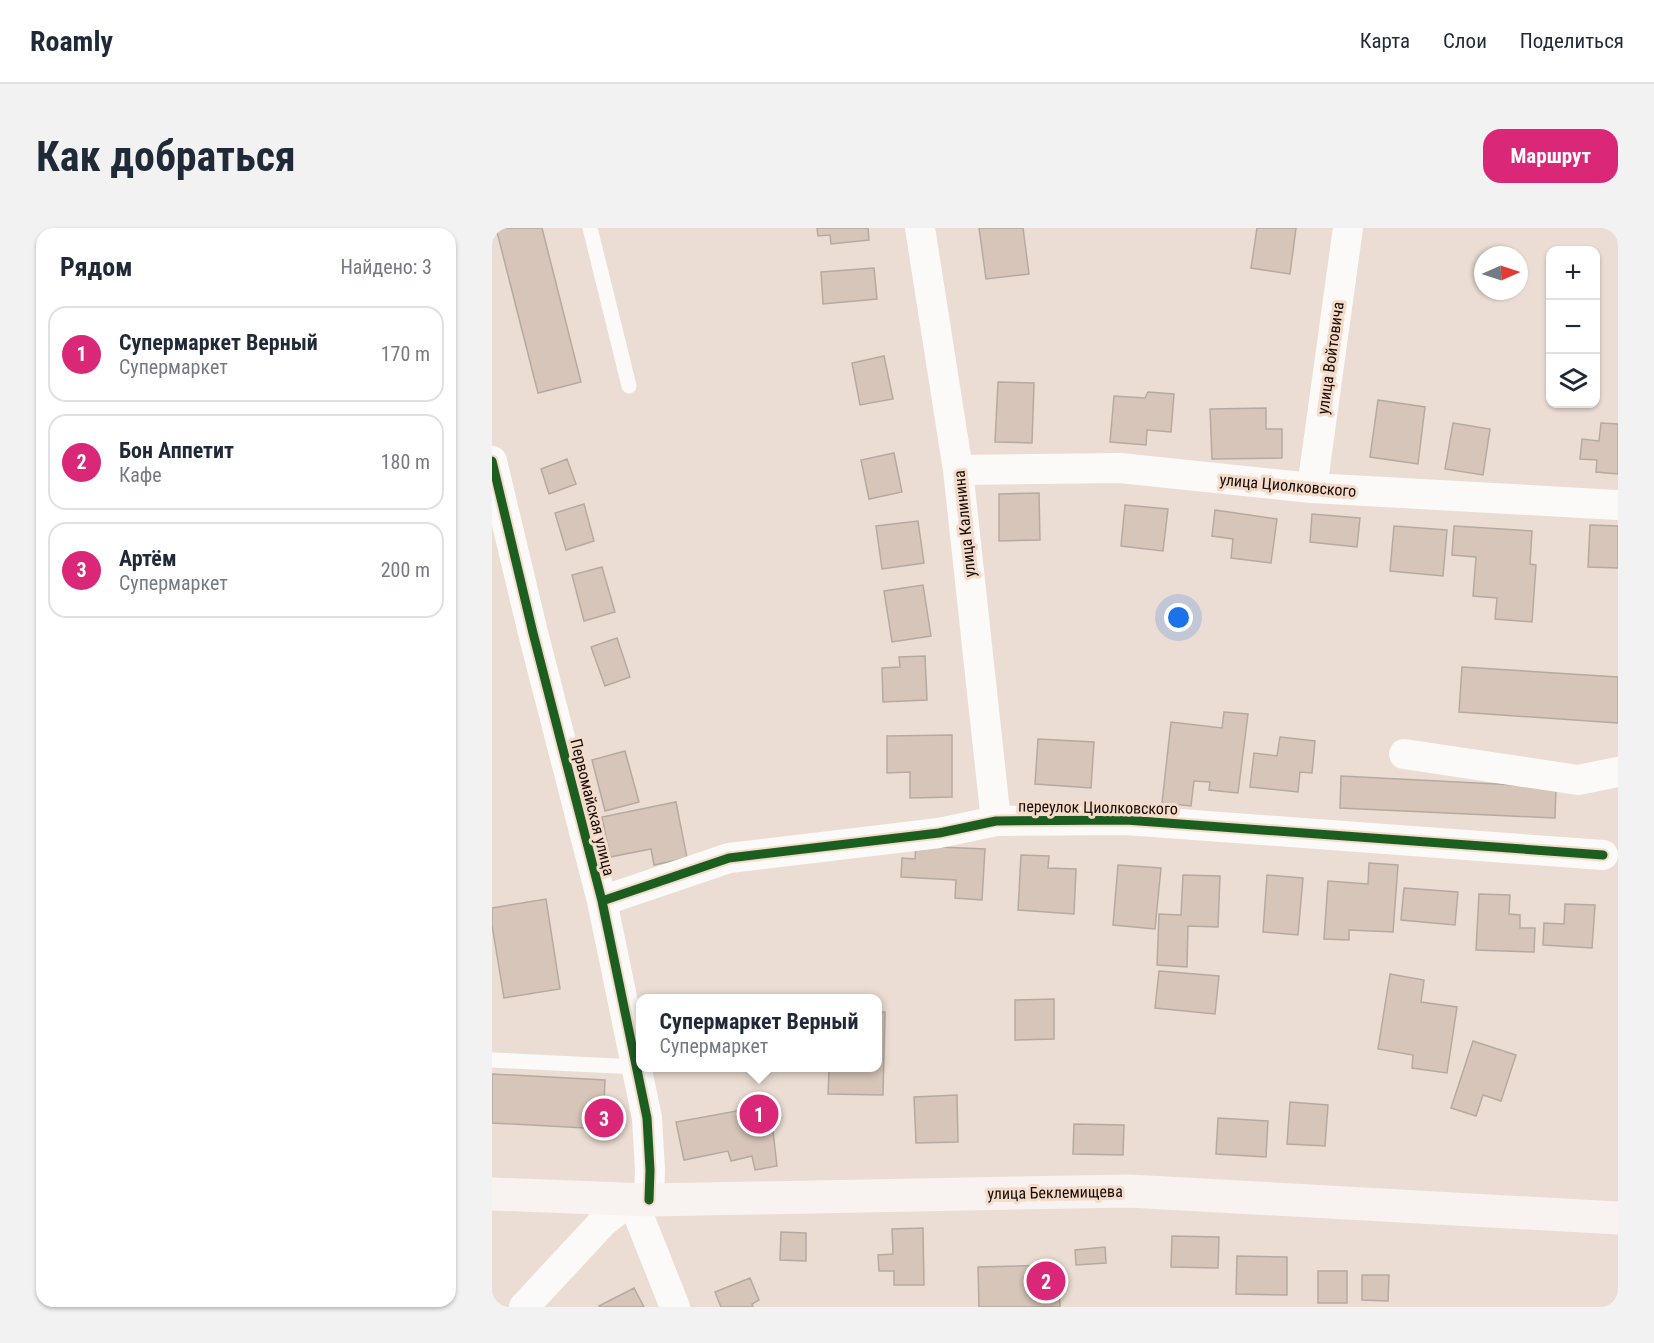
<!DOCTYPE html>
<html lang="ru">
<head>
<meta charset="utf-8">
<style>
	:root { --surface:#fff; --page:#f2f2f3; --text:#1f2937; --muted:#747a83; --line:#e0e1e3; --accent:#db2777 }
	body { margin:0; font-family:"Roboto Condensed",sans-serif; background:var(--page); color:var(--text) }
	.controls { position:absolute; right:18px; top:18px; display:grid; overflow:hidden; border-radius:12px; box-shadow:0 2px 4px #0004 }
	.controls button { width:54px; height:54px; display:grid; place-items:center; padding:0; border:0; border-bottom:2px solid var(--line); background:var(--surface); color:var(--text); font:30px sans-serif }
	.compass { position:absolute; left:982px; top:18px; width:54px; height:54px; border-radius:50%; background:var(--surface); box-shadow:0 2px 4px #0004; rotate:87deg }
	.you { position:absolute; left:687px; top:390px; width:21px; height:21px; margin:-15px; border:4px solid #fff; border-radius:50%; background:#1a73e8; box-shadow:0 0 0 9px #1a73e833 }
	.badge { display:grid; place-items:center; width:39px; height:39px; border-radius:50%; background:var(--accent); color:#fff; font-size:20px; font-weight:700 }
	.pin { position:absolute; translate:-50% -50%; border:3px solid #fff; box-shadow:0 2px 6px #0006 }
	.popup { position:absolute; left:144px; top:766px; width:246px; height:78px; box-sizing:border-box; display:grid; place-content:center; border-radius:12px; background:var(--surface); filter:drop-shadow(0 2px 4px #0005); font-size:20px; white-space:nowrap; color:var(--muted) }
	.popup b { font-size:22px; color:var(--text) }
	.popup::after { content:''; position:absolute; left:50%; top:100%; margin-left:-12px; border:12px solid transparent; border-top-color:var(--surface) }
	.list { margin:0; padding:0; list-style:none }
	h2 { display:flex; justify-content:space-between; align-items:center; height:78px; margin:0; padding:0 24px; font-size:26px }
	h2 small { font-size:20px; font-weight:400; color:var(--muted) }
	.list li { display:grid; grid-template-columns:39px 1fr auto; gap:18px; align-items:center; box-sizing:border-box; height:96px; margin:0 12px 12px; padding:0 12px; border:2px solid var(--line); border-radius:18px }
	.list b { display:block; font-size:22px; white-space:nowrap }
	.list p { margin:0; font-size:20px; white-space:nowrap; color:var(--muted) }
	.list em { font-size:20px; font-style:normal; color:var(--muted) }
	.icon { flex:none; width:33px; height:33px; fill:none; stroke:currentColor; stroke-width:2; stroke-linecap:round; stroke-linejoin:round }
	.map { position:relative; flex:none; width:1126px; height:1079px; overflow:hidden; border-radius:18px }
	header { display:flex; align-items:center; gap:36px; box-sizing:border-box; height:84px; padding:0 30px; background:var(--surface); border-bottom:2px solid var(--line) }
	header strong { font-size:28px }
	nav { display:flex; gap:33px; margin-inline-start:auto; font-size:21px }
	.intro { display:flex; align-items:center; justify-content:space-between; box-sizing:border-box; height:144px; padding:0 36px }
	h1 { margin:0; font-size:42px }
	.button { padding:15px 27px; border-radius:18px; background:var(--accent); color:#fff; font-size:21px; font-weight:700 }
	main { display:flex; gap:36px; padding:0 36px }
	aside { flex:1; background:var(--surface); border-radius:18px; box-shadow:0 2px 4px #0004 }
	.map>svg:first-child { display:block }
	.building { fill:#d6c5b8; stroke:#b5aaa2; stroke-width:1.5 }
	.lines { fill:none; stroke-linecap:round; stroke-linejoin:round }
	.lane { stroke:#fcfaf8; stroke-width:15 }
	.street { stroke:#fcfaf8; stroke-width:30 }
	.secondary { stroke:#f8f3f0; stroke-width:33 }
	.cycleway-casing { stroke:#f5dbc9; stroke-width:13 }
	.cycleway { stroke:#1b5e20; stroke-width:9 }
	.labels { text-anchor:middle; stroke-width:6; stroke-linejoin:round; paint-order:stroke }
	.street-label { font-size:16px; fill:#140c06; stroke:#f5dbc9 }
</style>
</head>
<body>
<header>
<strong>Roamly</strong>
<nav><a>Карта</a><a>Слои</a><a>Поделиться</a></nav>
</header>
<div class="intro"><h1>Как добраться</h1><a class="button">Маршрут</a></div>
<main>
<aside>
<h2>Рядом<small>Найдено: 3</small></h2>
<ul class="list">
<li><span class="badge">1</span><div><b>Супермаркет Верный</b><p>Супермаркет</p></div><em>170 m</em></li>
<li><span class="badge">2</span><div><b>Бон Аппетит</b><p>Кафе</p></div><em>180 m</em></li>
<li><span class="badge">3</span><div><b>Артём</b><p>Супермаркет</p></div><em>200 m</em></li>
</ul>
</aside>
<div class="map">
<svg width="1126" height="1079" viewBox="0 0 1126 1079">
	<rect width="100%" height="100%" fill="#ebddd3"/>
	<path class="building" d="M4,0H50L89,154L46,165Z
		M325,0H376L377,12L339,16L338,7L326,8Z
		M487,0H531L537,46L494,51Z
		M765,0H804L798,46L759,40Z
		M382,40L385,71L331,76L329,44Z
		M392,128L401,171L368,177L360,135Z
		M506,154L542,155L540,215L503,214Z
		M656,164L682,166L679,204L655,202L654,217L618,214L622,168L653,170Z
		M886,172L933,179L926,236L878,229Z
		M774,180V201H790V230L720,231L718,181Z
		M961,195L998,201L991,247L953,241Z
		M1109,195L1126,196V246L1104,244L1105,232L1088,231L1090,211L1107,213Z
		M402,225L410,264L377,271L369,232Z
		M75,231L84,256L57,266L49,241Z
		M547,265L548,312L507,313V266Z
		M92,276L102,313L74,322L63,285Z
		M633,277L676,281L671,323L629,318Z
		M723,282L785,291L779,335L739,330L741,311L720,308Z
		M820,286L868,290L865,319L818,314Z
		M426,293L432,335L390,341L384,298Z
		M1098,297L1126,298V340L1096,339Z
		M902,298L955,302L951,348L898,343Z
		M962,298L1040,303L1038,336L1044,337L1040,394L1003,391L1005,370L981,368L984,329L960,327Z
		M110,339L123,384L92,393L80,347Z
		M431,357L439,408L400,414L392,363Z
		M125,410L138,449L113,458L99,419Z
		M433,428L435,472L391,474L390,440L408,439L407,429Z
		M970,439L1126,449V495L967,484Z
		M732,484L756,486L746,565L717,562L718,554L702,553L699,578L670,575L679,494L730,500Z
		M460,507V569L418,570V544L395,545V508Z
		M788,509L823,513L820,545L808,544L806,564L758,559L762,525L785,528Z
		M546,511L602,514L599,560L543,556Z
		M133,523L147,574L113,583L100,532Z
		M849,548L1064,559L1063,590L848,580Z
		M184,574L195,630L162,637L159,621L118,629L110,589Z
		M424,618L493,621L490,672L463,670L464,652L409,649L410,630L423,631Z
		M529,627L557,628L556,640L584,641L582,686L526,682Z
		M877,635L906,637L901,704L857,702V712L832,711L836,653L876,656Z
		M626,637L669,640L663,701L621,697Z
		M691,647L728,648L726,699L696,698L695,739L665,737L667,686L689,687Z
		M775,647L811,650L806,707L771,704Z
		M912,660L966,664L963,697L909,692Z
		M987,666L1018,667L1017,686L1028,687V700H1043L1042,724L984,722Z
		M54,671L68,761L12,770L0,697V680Z
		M1073,676L1103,677L1100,720L1051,717L1052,695L1072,696Z
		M667,743L727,748L723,786L663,780Z
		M898,746L932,752L929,774L965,779L955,845L920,840L921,827L886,821Z
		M562,771V811L523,812V772Z
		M386,784H393L391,867L336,866L337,840H386Z
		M981,813L1024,827L1009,873L991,867L984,888L959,880Z
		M0,846L113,852L111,901L0,895Z
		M465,867L466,914L424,915L422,869Z
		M798,874L836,877L833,918L795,916Z
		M278,877L285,938L263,942L260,928L239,933L236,923L192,932L184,894Z
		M726,890L776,893L774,929L724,926Z
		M582,896L632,897L631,927L581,926Z
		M431,1000L432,1057H402V1043H387L386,1027L401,1026L400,1001Z
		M289,1004L314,1005V1033L288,1032Z
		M680,1008L727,1009L726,1040L679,1039Z
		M613,1019L614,1035L584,1037L583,1022Z
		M745,1028L795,1029V1067L744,1066Z
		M566,1037L568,1079H487L486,1039Z
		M826,1043H855V1075H826Z
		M870,1047H897L896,1073L870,1072Z
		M258,1050L267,1072L260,1076L261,1079H229L223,1064Z
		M142,1060L152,1079H108L107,1078Z"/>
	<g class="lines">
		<path class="lane" d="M98,0L137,158
			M0,832L145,839"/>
		<path class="street" d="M428,0L466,242L504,593
			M0,233L41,405L110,673L155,890L158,942L157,972
			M466,242L628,240L820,260L1126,277
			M820,260L856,0
			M912,526L1086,552L1126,544
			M110,673L237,630L447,605L504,593L634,592L1111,627
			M32,1079L111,994L140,971L183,1079"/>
		<path class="secondary" d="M0,966L157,972L637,963L1126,990"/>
		<g class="cycleway-casing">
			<path id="cycleway" d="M0,233L41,405L110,673L155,890L158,942L157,972
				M110,673L237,630L447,605L504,593L634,592L1111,627"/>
		</g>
		<use href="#cycleway" class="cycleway"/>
	</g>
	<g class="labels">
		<g class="street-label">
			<text transform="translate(838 130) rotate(-82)" y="6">улица Войтовича</text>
			<text transform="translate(796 257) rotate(5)" y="6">улица Циолковского</text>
			<text transform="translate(472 296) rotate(-96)" y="6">улица Калинина</text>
			<text transform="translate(101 579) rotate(76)" y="6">Первомайская улица</text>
			<text transform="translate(606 579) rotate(1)" y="6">переулок Циолковского</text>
			<text transform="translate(563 964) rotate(-1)" y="6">улица Беклемищева</text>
		</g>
	</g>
</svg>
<div class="controls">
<button>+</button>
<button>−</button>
<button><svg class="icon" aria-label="layers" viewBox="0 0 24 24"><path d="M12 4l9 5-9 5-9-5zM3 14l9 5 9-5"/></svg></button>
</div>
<svg class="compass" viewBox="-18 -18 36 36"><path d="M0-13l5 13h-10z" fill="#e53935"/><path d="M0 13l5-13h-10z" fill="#747a83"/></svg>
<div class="you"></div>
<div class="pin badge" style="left:267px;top:886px">1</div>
<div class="popup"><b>Супермаркет Верный</b>Супермаркет</div>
<div class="pin badge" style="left:554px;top:1053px">2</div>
<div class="pin badge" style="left:112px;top:890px">3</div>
</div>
</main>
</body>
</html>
